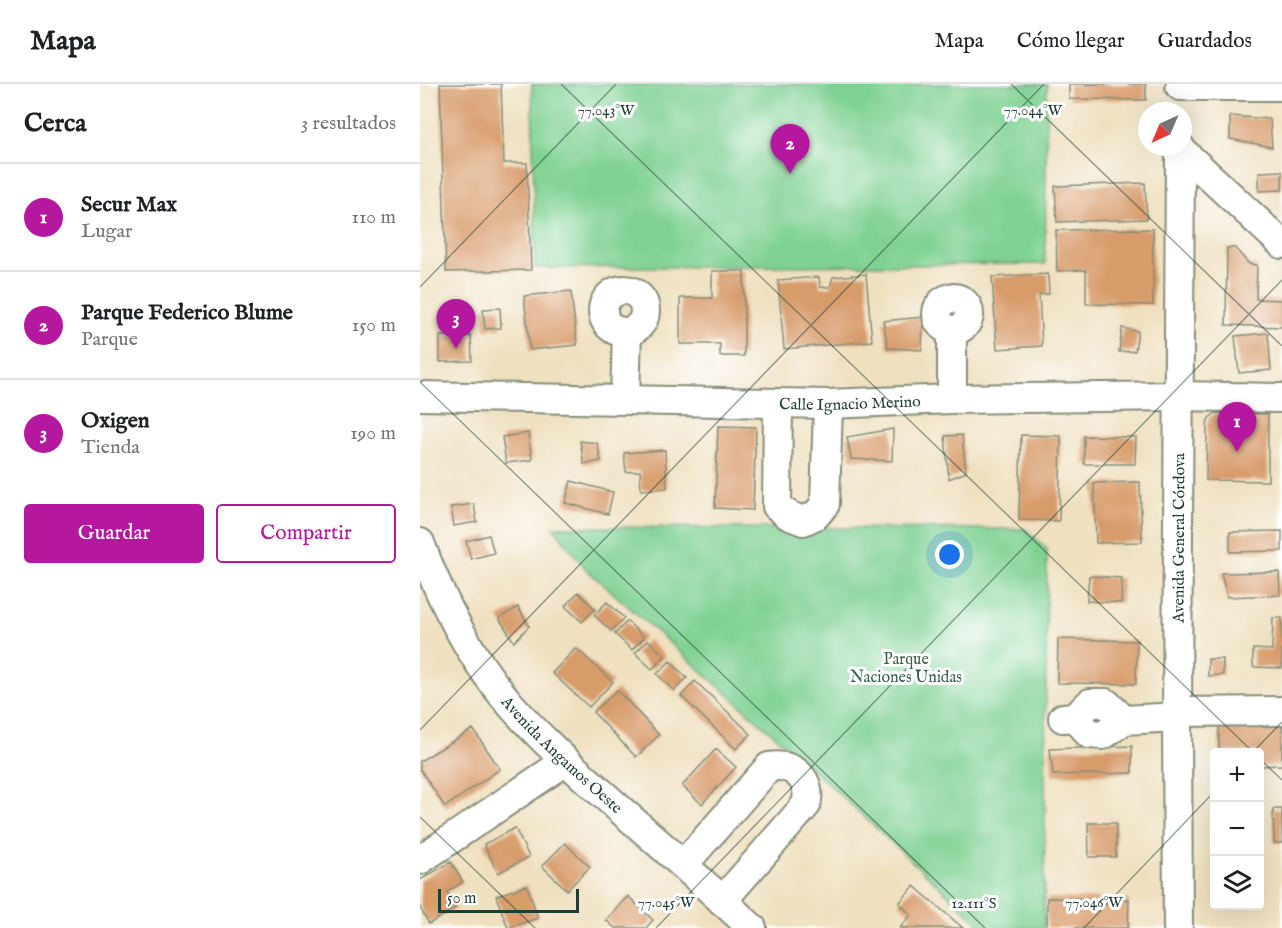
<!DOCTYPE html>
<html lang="es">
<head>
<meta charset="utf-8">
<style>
	:root { --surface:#fff; --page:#f2f2f2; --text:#202124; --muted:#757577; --line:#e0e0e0; --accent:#b5179e }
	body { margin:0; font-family:"IM FELL English",serif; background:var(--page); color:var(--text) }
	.controls { position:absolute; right:18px; bottom:18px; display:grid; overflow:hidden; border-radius:6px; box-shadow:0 6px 24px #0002 }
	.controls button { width:54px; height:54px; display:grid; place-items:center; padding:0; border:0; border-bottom:2px solid var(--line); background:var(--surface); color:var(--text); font:30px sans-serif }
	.compass { position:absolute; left:718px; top:18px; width:54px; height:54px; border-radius:50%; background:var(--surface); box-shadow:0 6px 24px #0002; rotate:224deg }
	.scale { position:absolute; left:18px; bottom:15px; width:141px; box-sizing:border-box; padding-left:6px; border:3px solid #1f3d34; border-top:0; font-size:16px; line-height:21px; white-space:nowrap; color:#1f3d34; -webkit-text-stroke:4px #fff; paint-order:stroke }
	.you { position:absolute; left:530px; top:471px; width:21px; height:21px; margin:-15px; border:4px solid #fff; border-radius:50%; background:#1a73e8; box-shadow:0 0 0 9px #1a73e833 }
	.badge { display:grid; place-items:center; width:39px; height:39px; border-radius:50%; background:var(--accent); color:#fff; font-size:20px; font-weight:700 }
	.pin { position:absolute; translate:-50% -50px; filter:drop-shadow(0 2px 3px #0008) }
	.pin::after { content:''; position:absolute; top:32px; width:21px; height:18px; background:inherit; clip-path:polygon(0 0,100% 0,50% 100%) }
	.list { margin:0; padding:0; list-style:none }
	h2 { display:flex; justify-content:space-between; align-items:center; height:78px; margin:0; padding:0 24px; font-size:26px }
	h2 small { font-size:20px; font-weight:400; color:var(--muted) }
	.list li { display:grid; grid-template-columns:39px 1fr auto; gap:18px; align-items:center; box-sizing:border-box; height:108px; padding:0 24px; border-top:2px solid var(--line) }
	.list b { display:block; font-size:22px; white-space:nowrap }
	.list p { margin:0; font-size:20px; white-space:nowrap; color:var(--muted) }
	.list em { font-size:20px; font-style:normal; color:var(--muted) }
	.actions { display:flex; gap:12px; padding:18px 24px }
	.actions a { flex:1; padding:14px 0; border:2px solid var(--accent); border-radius:6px; text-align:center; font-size:21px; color:var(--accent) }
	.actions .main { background:var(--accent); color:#fff }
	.icon { flex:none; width:33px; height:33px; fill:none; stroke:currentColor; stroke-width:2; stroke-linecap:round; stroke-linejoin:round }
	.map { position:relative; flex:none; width:862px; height:844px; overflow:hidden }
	header { display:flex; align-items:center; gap:36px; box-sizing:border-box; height:84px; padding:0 30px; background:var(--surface); border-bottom:2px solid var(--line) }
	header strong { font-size:28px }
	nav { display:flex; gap:33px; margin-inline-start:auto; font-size:21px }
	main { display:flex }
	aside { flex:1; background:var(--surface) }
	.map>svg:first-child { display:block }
	.green { fill:#7fd193; stroke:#4f8764; stroke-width:1.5 }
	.building { fill:#d89b6b }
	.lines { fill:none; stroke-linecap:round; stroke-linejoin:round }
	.minor-casing { stroke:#878e7a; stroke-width:32 }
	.minor { stroke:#fff; stroke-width:28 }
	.ticks { fill:none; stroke:#1f3d34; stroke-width:1.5; stroke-opacity:0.45 }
	.labels { text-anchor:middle; stroke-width:6; stroke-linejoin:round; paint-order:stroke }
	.street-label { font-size:16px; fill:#1f3d34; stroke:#fff }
	.park-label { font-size:16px; fill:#37624c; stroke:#fff }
	.ticks-label { font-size:15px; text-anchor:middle; fill:#1f3d34; stroke:#fff; stroke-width:6; stroke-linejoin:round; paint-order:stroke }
</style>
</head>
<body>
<header>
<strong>Mapa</strong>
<nav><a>Mapa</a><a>Cómo llegar</a><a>Guardados</a></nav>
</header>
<main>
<aside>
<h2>Cerca<small>3 resultados</small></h2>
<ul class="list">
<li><span class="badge">1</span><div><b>Secur Max</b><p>Lugar</p></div><em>110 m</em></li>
<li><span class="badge">2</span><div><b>Parque Federico Blume</b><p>Parque</p></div><em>150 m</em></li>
<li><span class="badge">3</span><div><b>Oxigen</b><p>Tienda</p></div><em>190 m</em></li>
</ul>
<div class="actions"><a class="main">Guardar</a><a>Compartir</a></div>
</aside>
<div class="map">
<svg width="862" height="844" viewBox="0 0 862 844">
	<rect width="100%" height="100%" fill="#fff"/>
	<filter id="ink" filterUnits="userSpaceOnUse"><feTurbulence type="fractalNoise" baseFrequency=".0167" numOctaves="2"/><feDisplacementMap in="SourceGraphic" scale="12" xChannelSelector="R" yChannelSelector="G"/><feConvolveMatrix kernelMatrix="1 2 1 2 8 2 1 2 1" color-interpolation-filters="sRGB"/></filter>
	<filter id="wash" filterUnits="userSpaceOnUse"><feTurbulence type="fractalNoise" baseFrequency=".008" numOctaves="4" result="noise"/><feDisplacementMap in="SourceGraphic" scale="24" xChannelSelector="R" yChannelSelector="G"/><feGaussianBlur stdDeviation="1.35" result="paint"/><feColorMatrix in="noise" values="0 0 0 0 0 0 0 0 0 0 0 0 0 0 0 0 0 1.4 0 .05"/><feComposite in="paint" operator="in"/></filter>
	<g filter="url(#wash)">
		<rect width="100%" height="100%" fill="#efe0c0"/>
		<path class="green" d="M112,0H627L625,180L115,184Z
			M133,443L605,445L627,465L624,844H564L388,681L167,486Z"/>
		<g id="blocks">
			<path class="building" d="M20,0H81L84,79H107L111,186L26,188Z
				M649,0H726V16L649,15Z
				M810,32L850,35L852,63L810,55Z
				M862,87V106L839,107V88Z
				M725,99L727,135L637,138L635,102Z
				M733,145V221L666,220V186L637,187L636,146Z
				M807,164H815L829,180L837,181L836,215L862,216V243L806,241Z
				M292,187H324V272H300V260H260V214H292Z
				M446,190L452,257L364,265L358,196L399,193L400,203H410L413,193Z
				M628,190L629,210L619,211L622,262L577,265L572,193Z
				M151,207L157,261L110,266L104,212Z
				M80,224L81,244L65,245L63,225Z
				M503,233L502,266L468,264L463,237Z
				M702,244L718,247L715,267L699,268Z
				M848,249L851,286L819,289L815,252Z
				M20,252H51L52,277L20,278Z
				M796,329L848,330V397L786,396L787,340L789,334Z
				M298,342L336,343L333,426L295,424Z
				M473,345L472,377L431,375L427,353Z
				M108,349L112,376L86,379L82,353Z
				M542,351L546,388L529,395L525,352Z
				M601,351L641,352L639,437L599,436Z
				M664,352L716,353L715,380H664Z
				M160,357L177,359L181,377L164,380Z
				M245,366L247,404L221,406L220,387L206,388L204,369Z
				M151,397L193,408L188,430L145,419Z
				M720,398L722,458L676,459L674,399Z
				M54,420L57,438L34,442L31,423Z
				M862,447V467L810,468V448Z
				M69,451L74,469L51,475L46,457Z
				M859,488L860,511L807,513L801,489Z
				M669,492L702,494L701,519L667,517Z
				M158,508L175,525L162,538L145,522Z
				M187,518L204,534L191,547L174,531Z
				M98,523L109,542L94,558L79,534Z
				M853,534H862V584L833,583V565L852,566Z
				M207,537L224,553L212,566L195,550Z
				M638,555L717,557L716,600L637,599Z
				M228,556L245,572L232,585L215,569Z
				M156,564L193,598L169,623L132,589Z
				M788,575H803V591L788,592Z
				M250,577L267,594L254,607L237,590Z
				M275,597L331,650L316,665L261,612Z
				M197,606L239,651L216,673L173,628Z
				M799,639H862V681L840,682V668H799Z
				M53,645L80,685L25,723L0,685V677Z
				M712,662V689L633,691L630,665Z
				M296,665L316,683L282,720L262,702Z
				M853,725H862V759H854Z
				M668,739H696V773H669Z
				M95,744L109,773L78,789L64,760Z
				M145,759L170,783L147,806L122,782Z
				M31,778L43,798L27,808L36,824L9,840L0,824V796Z
				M107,801L118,834L88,844L76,812Z
				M494,802L543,844H480L491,831L479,819Z
				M208,812L233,836L226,844H195L186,836Z
				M627,814L709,815L708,844H627Z"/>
		</g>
	</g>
	<g filter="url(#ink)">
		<use href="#blocks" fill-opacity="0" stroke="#878e7a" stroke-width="1.5"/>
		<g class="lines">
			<g class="minor-casing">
				<g id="minor">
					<path d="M760,2H862"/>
					<path d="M760,65L862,160"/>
					<circle cx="204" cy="227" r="21"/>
					<circle cx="533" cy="230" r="16"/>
					<path d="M532,246V315"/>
					<path id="s1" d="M0,312L408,320L532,315L758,312L862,314"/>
					<path d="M205,315L207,248"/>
					<path d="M358,319L357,422L368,431L383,437L396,431L405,420L408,320"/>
					<path id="s2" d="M0,459C20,514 52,577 91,621C125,660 165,694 203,728C247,766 290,805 332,844"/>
					<path d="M757,628L862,627"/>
					<path d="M656,633L669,650L683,651L704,636L757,633"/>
					<path d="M643,634L656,633L670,619H686L704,636"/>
					<path d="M0,776L146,677"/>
					<path d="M263,781L349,683C373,678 393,696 386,721L302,817"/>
					<path id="s3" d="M758,844L757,633L760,63"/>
				</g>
			</g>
			<use href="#minor" class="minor"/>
		</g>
	</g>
	<path class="ticks" d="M141,0L833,668M591,0L862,262M0,203L196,0M0,298L565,844M0,646L624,0M833,668L862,638M840,675L862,696M0,733L115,844M236,844L862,196M664,844L794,708"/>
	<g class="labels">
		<g class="street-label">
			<text dy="6" stroke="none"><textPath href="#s1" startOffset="430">Calle Ignacio Merino</textPath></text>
			<text dy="6" stroke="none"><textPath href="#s3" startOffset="390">Avenida General Córdova</textPath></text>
			<text dy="6" stroke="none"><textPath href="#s2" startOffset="258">Avenida Angamos Oeste</textPath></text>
		</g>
		<g class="park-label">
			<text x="486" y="580">Parque<tspan x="486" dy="18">Naciones Unidas</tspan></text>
		</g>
	</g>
	<g class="ticks-label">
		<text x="613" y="31">77.044°W</text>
		<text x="186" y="31">77.043°W</text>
		<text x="246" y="823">77.045°W</text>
		<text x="674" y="823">77.046°W</text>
		<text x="554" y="824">12.111°S</text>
	</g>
</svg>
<div class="controls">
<button>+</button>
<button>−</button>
<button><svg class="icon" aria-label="layers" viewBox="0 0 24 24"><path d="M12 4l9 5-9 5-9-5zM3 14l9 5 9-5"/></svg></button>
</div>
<svg class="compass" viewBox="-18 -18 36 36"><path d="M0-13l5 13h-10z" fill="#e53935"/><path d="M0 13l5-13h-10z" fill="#757577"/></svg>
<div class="scale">50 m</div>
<div class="you"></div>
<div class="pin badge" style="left:817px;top:368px">1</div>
<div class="pin badge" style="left:370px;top:90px">2</div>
<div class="pin badge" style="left:36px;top:265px">3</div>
</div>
</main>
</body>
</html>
